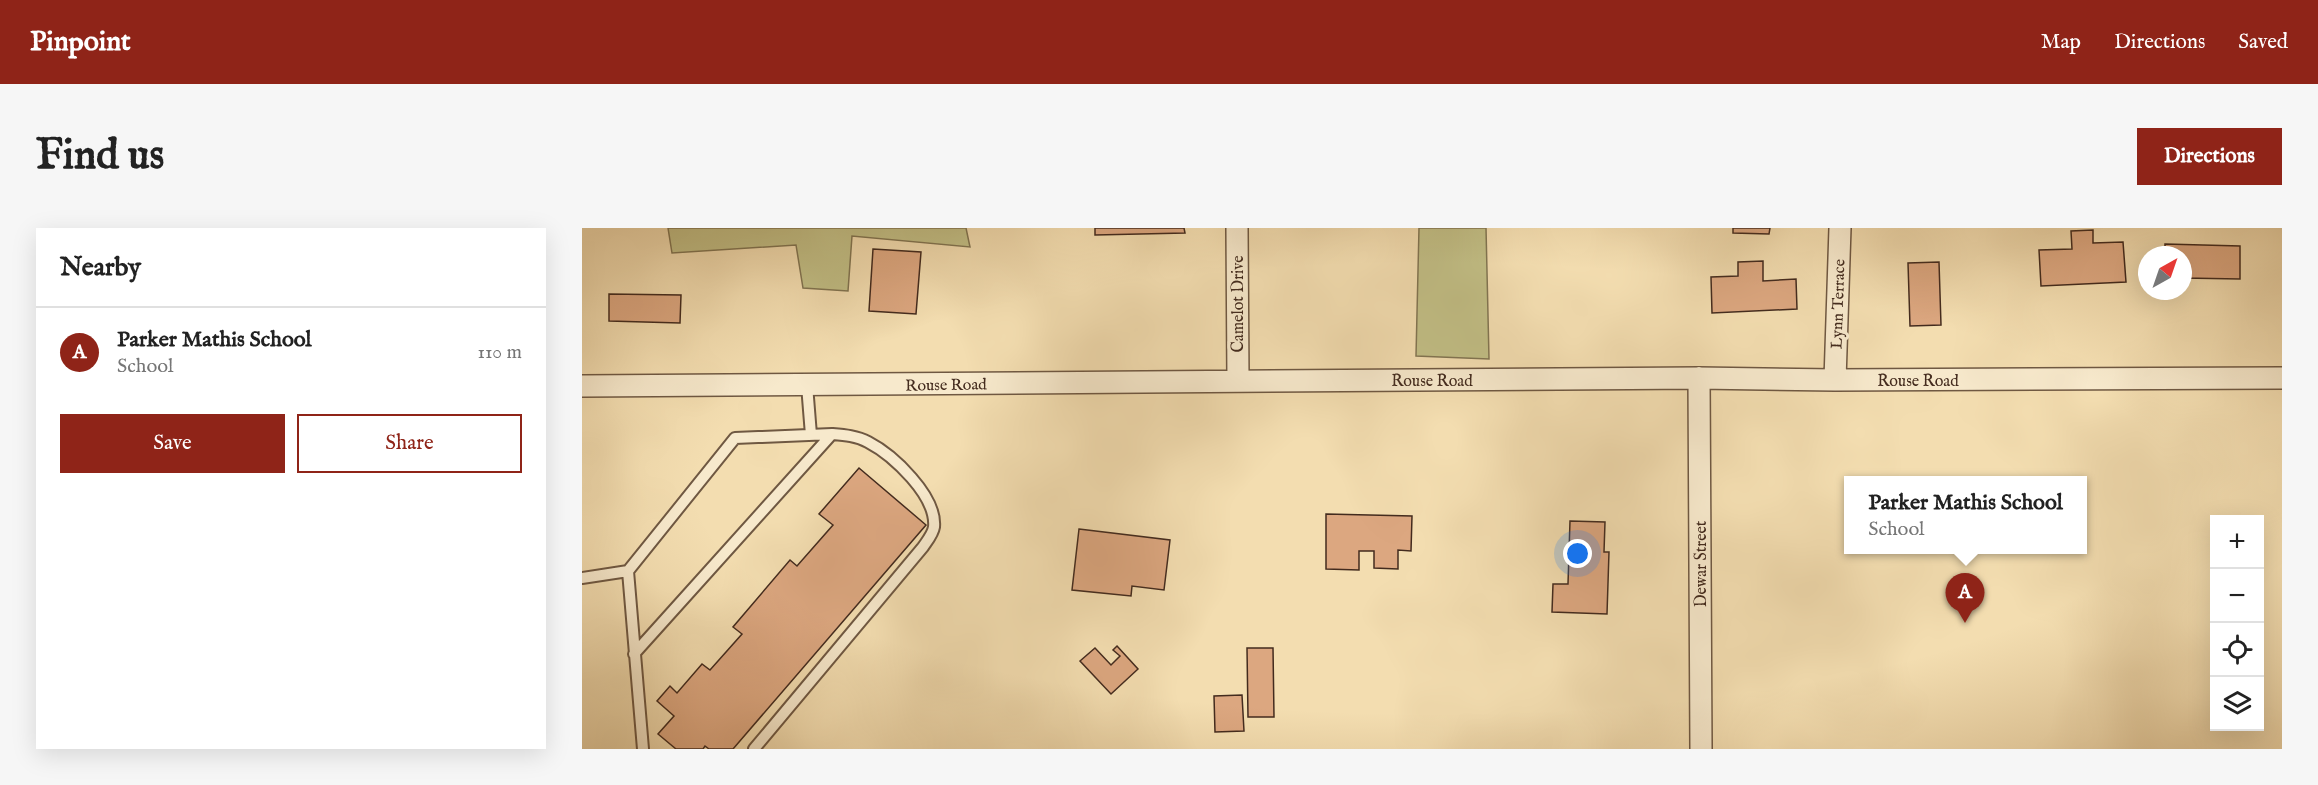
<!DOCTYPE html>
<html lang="en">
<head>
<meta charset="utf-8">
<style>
	:root { --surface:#fff; --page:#f6f6f6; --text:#222; --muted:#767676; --line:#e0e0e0; --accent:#8f2418 }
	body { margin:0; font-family:"IM FELL English",serif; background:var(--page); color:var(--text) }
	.controls { position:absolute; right:18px; bottom:18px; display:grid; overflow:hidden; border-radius:0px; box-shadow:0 6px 24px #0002 }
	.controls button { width:54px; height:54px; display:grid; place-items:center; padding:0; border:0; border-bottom:2px solid var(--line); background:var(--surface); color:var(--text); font:30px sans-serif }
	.compass { position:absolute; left:1556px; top:18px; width:54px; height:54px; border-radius:50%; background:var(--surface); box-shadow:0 6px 24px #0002; rotate:40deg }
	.you { position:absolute; left:996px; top:326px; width:21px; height:21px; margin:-15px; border:4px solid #fff; border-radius:50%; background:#1a73e8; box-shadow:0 0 0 9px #1a73e833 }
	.badge { display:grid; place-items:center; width:39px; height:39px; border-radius:50%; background:var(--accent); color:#fff; font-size:20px; font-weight:700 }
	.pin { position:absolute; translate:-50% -50px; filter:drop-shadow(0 2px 3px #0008) }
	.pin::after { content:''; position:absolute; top:32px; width:21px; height:18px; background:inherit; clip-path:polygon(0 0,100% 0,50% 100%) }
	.popup { position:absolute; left:1262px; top:248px; width:243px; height:78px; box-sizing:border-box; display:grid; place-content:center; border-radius:0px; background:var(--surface); filter:drop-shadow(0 2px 4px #0005); font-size:20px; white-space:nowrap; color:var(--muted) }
	.popup b { font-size:22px; color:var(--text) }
	.popup::after { content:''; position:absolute; left:50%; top:100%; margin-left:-12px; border:12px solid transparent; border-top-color:var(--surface) }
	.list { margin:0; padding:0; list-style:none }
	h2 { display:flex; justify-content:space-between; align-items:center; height:78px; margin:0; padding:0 24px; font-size:26px }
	h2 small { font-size:20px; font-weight:400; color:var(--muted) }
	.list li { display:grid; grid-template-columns:39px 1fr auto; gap:18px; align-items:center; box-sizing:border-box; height:90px; padding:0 24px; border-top:2px solid var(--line) }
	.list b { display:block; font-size:22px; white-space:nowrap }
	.list p { margin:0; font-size:20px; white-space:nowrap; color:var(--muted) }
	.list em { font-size:20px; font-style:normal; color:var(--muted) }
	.actions { display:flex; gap:12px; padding:18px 24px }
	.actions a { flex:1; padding:14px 0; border:2px solid var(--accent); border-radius:0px; text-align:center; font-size:21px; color:var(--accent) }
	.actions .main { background:var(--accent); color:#fff }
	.icon { flex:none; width:33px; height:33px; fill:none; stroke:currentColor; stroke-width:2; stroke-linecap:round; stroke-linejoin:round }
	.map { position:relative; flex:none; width:1700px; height:521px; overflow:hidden; border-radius:0px }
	header { display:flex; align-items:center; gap:36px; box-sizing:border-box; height:84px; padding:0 30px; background:var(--accent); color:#fff }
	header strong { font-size:28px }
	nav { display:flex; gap:33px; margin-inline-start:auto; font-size:21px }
	.intro { display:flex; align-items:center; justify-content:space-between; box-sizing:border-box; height:144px; padding:0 36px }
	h1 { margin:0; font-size:42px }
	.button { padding:15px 27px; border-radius:0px; background:var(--accent); color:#fff; font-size:21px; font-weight:700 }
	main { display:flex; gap:36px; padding:0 36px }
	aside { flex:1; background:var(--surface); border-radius:0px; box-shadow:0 6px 24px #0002 }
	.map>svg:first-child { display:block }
	.green { fill:#c2bf86; stroke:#827552; stroke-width:1.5 }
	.building { fill:#dca780; stroke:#432b1e; stroke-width:1.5 }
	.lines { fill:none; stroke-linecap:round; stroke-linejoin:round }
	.service-casing { stroke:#6f5842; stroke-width:14 }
	.minor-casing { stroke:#6f5842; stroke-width:24 }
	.service { stroke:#f7e9cc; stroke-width:10 }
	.minor { stroke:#f7e9cc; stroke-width:21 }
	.labels { text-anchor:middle; stroke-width:6; stroke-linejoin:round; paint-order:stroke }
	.street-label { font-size:16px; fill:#432b1e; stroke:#f7e9cc }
</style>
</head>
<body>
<header>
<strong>Pinpoint</strong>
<nav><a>Map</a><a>Directions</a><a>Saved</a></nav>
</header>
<div class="intro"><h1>Find us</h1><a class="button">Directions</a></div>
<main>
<aside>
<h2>Nearby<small></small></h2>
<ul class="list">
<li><span class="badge">A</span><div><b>Parker Mathis School</b><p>School</p></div><em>110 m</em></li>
</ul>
<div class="actions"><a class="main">Save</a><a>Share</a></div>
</aside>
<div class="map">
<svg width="1700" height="521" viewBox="0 0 1700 521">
	<rect width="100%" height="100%" fill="#f3ddb0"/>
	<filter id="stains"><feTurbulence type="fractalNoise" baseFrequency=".00333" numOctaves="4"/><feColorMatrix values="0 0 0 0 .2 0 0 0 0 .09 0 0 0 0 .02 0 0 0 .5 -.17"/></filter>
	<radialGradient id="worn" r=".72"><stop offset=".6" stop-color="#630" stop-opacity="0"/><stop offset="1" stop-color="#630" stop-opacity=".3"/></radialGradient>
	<path class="green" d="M86,0H384L388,19L270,8L266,63L221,60L214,17L90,25Z
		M837,0H904L907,131L834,128Z"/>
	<path class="building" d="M513,0H602L603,5L513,7Z
		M1151,0H1188L1187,6L1151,5Z
		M1511,2V15L1541,14L1544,54L1459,58L1457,22L1490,21L1489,3Z
		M1583,16L1658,18V51L1601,50V27H1583Z
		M291,21L339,24L334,86L287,83Z
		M1181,33V53L1214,51L1215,81L1130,85L1129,49L1156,48V34Z
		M1357,34L1359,97L1328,98L1326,35Z
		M27,66L99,67L98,95L27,93Z
		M277,240L344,297L151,521H127L123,518L121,521H94L76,506L92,488L75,473L88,458L95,465L120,436L128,442L160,406L151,399L208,332L215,338L251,297L237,286Z
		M744,286L830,288L829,323L816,322V341L792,340V323H777V342L744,341Z
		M988,293L1023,294L1022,324H1027L1025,386L970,384L971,356H986Z
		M497,301L588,312L582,362L550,358L549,368L490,362Z
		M535,418L556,441L529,466L498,433L513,420L529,437L538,428L531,422Z
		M665,420H691L692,489H666Z
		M660,467L662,503L633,504L632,468Z"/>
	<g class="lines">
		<g class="service-casing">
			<path id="service" d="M225,157L229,207
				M0,350L46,343
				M52,426L250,206C262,207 275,208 286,214C311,227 355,268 352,299C351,306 345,313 341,319L172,521
				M61,521L46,343L153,210L250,206"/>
		</g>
		<g class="minor-casing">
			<path id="minor" d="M655,0L656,153
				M1117,150L1119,521
				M1253,152L1258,0
				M0,158L1117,150L1253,152L1700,150"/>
		</g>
		<use href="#service" class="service"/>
		<use href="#minor" class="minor"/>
	</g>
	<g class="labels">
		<g class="street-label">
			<text transform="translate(655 76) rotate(-90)" y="6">Camelot Drive</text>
			<text transform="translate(1255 76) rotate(-88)" y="6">Lynn Terrace</text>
			<text x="850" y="158">Rouse Road</text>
			<text x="1336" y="158">Rouse Road</text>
			<text transform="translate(364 156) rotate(-1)" y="6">Rouse Road</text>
			<text transform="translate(1118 336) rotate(-90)" y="6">Dewar Street</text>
		</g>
	</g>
	<rect width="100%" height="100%" filter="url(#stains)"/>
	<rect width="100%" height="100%" fill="url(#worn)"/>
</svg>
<div class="controls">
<button>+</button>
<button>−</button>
<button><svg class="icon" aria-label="locate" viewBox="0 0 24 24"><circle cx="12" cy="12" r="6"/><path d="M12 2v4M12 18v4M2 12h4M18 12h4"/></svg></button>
<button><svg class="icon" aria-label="layers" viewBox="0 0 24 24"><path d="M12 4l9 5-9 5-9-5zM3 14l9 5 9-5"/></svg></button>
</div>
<svg class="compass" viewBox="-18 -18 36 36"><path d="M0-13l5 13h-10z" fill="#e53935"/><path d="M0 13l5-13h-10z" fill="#767676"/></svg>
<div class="you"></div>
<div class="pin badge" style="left:1383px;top:395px">A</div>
<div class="popup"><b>Parker Mathis School</b>School</div>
</div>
</main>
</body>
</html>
